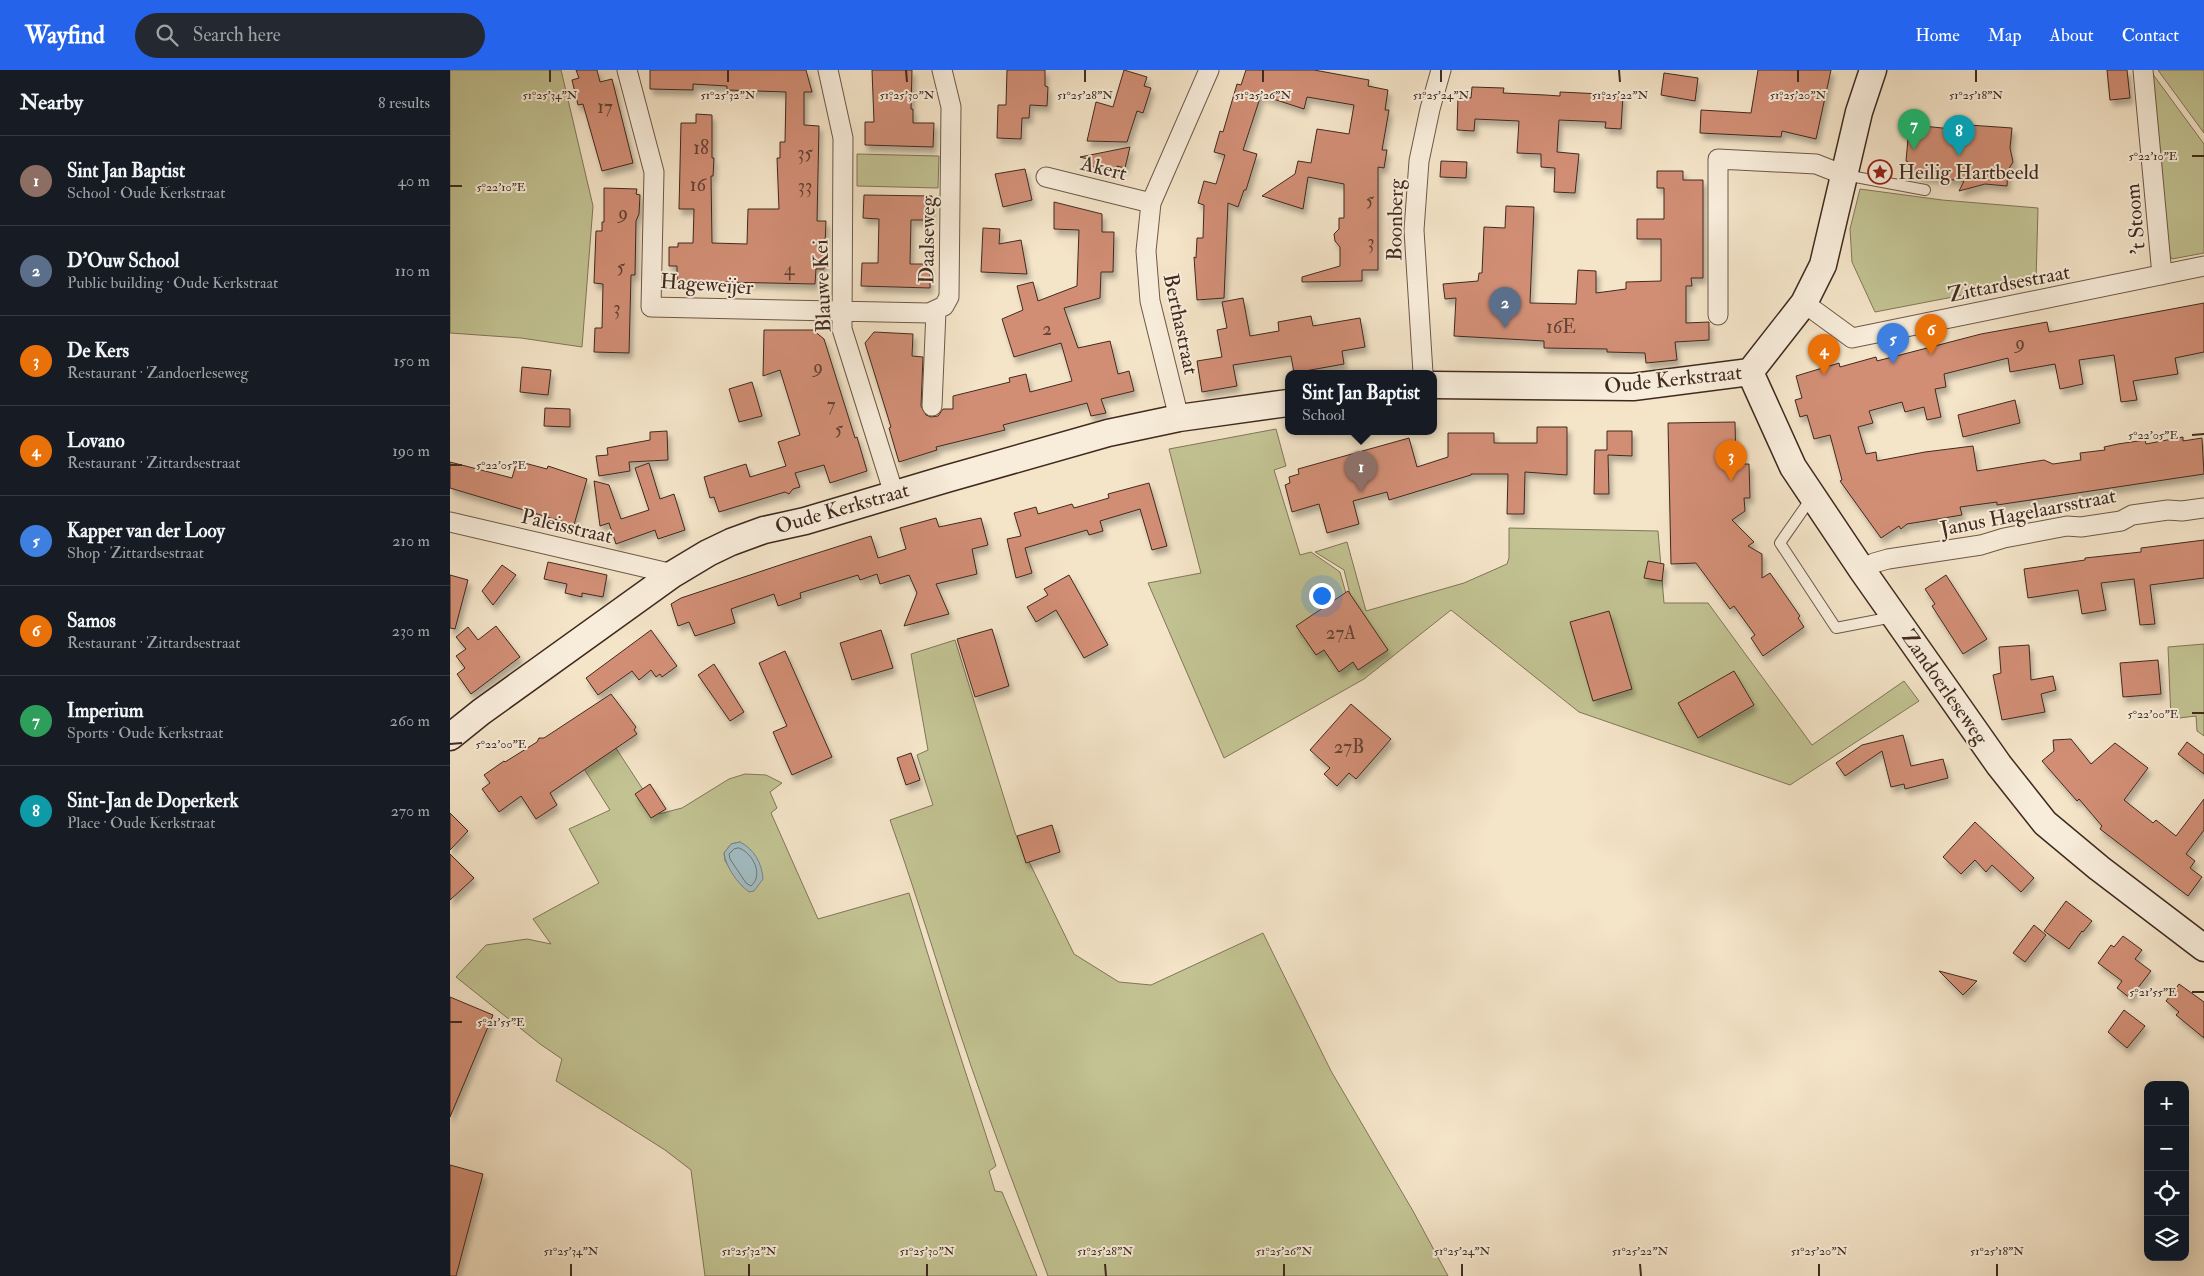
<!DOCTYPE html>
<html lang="en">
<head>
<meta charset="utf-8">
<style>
	:root { --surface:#171b24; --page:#242831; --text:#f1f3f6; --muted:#9ea1a6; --line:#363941; --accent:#2563eb }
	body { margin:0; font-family:"IM FELL Double Pica",serif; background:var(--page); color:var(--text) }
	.controls { position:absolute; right:15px; bottom:15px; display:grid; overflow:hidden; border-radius:10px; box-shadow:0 5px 20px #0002 }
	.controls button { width:45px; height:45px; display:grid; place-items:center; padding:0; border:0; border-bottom:1px solid var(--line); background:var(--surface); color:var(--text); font:25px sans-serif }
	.you { position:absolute; left:871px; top:525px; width:18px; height:18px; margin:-12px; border:4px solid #fff; border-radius:50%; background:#1a73e8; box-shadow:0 0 0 8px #1a73e833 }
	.badge { display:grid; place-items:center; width:32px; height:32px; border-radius:50%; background:var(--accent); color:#fff; font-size:16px; font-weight:700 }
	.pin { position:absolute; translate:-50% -41px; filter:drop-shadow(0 1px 2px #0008) }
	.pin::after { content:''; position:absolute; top:26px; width:18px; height:15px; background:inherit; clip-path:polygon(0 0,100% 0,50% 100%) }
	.popup { position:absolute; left:835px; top:300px; width:152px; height:65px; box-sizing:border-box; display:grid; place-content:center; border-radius:10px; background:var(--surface); filter:drop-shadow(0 1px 4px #0005); font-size:16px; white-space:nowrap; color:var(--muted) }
	.popup b { font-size:19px; color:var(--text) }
	.popup::after { content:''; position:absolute; left:50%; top:100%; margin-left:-10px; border:10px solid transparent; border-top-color:var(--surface) }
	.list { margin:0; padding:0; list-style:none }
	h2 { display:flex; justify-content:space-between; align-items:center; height:65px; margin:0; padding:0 20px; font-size:21px }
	h2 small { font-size:16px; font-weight:400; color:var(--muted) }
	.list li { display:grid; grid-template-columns:32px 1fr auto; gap:15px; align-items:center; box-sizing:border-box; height:90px; padding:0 20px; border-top:1px solid var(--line) }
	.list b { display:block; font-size:19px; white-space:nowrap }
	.list p { margin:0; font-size:16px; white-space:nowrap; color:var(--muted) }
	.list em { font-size:16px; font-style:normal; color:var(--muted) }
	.icon { flex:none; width:28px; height:28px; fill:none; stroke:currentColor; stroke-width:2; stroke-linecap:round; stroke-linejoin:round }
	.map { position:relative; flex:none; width:1754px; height:1206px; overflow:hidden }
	header { display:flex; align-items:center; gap:30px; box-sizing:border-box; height:70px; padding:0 25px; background:var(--accent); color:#fff }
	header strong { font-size:24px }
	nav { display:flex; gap:28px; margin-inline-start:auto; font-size:18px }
	.search { width:350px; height:45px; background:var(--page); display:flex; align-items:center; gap:12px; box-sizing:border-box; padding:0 18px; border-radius:28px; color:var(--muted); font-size:19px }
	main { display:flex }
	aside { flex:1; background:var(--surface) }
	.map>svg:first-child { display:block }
	.green { fill:#c2c292; stroke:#817658; fill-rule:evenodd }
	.water { fill:#a2bbc1; stroke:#7b8180 }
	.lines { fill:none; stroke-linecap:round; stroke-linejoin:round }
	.shore { stroke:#717270; stroke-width:1 }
	.building { fill:#d18e75; stroke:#402a1f; filter:url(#shadow) }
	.lane-casing { stroke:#6d5849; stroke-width:12 }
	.street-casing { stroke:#6d5849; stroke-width:21 }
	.secondary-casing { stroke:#402a1f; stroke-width:29 }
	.lane { stroke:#f8eddb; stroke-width:10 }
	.street { stroke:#f8eddb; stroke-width:19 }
	.secondary { stroke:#f8eddb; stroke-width:26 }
	.ticks { fill:none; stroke:#402a1f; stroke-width:2 }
	.labels { text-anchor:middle; stroke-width:4; stroke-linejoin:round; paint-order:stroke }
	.number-label { font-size:19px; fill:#644334 }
	.street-label { font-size:21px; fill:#402a1f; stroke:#f8eddb }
	.poi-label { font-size:21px; fill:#402a1f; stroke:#f8eddb; text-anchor:start }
	.ticks-label { font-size:12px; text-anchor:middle; fill:#402a1f; stroke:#f8eddb; stroke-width:4; stroke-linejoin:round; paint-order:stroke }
</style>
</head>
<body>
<header>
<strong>Wayfind</strong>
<div class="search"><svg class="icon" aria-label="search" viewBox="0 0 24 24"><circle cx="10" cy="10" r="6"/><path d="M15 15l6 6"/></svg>Search here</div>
<nav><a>Home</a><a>Map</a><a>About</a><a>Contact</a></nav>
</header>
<main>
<aside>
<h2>Nearby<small>8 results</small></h2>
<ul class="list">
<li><span class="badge" style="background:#8d6e63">1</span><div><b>Sint Jan Baptist</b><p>School · Oude Kerkstraat</p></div><em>40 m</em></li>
<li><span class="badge" style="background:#5c6f8a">2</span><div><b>D'Ouw School</b><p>Public building · Oude Kerkstraat</p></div><em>110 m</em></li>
<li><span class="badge" style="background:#e8710a">3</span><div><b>De Kers</b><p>Restaurant · Zandoerleseweg</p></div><em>150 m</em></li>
<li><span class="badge" style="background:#e8710a">4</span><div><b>Lovano</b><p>Restaurant · Zittardsestraat</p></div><em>190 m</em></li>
<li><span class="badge" style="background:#3f7fe0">5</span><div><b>Kapper van der Looy</b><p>Shop · Zittardsestraat</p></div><em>210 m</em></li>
<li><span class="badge" style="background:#e8710a">6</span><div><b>Samos</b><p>Restaurant · Zittardsestraat</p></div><em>230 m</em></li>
<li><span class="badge" style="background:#2e9e5b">7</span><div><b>Imperium</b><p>Sports · Oude Kerkstraat</p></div><em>260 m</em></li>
<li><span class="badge" style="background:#0f9aa8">8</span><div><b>Sint-Jan de Doperkerk</b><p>Place · Oude Kerkstraat</p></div><em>270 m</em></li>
</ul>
</aside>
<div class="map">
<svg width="1754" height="1206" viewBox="0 0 1754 1206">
	<defs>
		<filter id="shadow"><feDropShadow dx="3" dy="5.5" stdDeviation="2.5" flood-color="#0004"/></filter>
	</defs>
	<rect width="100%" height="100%" fill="#f4e4c8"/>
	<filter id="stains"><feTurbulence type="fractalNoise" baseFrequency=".004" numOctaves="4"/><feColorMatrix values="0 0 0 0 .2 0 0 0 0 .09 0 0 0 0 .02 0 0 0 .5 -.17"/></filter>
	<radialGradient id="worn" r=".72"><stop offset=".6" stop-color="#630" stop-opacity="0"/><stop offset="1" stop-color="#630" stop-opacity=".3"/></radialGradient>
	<path class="green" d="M0,0H111L143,136L132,277L71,268L0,263Z
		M1708,0H1754V63L1713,7Z
		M1702,3L1754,74V183L1722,189L1718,183Z
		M407,84L489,86L488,118L407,116Z
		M1410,119L1492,130L1588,138L1586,211L1425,242L1402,192L1400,159Z
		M826,359L836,396L824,400L850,485L861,482L890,502L902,545L905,544L894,500L865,482L897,472L916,541L1014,513L1057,494L1059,488V458L1208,461L1214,533H1258L1362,675L1454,611L1469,631L1340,715L1129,642L1001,540L914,609L774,688L698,513L751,503L719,379Z
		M505,570L565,763L624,884L669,912L701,915L813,863L881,1001L963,1141L998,1206H598C572,1136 545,1066 521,996C493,914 469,831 440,750L483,735L467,685L478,680L461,584Z
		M1754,574V666L1747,661L1746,646L1721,649L1718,577Z
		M141,640L209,744L232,738L279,709L295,704L316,705L332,713L320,722L327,738L321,743L368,849L459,823L493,933L546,1096L539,1101L545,1121L552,1122L587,1206H255L241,1100L215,1080L106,1011L112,989L90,974L6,907L36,875L77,869L101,874L83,849L149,813L119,759L160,740L111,662ZM290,772L293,817L275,791L274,783L281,774Z"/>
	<path class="water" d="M290,772C304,779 312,793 313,809L304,821L299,822C287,813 276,797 274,783L281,774Z"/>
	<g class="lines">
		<path class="shore" d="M289,778C303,783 314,805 301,816L296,813L280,789L279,784L284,779Z"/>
	</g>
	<path class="building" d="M126,0H147L150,12L162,9L183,93L152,101L133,34L128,35L122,10L129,8Z
		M200,0H356L362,22H354V55L369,56L367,151H376L374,199H366L365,214L227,211V196H219V177H228V173H243L244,139H229L231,53H246V44L262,45V88H264L263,106H261L262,173L297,174L298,139H329L327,88H330V72H335L336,22L277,20V16L243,14V20L200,19Z
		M422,0H462L461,39H463V53H484L483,77L415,75V52H424Z
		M557,0H595V16L598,17L597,36L580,35L579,48H572L571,69L547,68L548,35H556Z
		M674,0L697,7L694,16L701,18L693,43L687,41L677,72L637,71L646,32L663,37Z
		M796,0H864L919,10L918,16L938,20L935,40H939L932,80H937L934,98L928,97V200H912V211L852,212V207L890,196V177L885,171L884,164L889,159V148H894V114L858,107L853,139L812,126L845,104L848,91L861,93L867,59L899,64L904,35L857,27L854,39L811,25L793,80L807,84L796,120H794L788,137L778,133L774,228L747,230L744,187L746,188L747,168H753L754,135L748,133L754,111L766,114L775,85L764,82L770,61L773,62L787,14L791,15Z
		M1308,0H1381L1366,69L1332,61L1331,67L1250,63L1251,40L1301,43Z
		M1657,0H1677L1680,28L1660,30Z
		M1214,3L1248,8L1245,31L1211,25Z
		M1022,17L1054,18L1053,23L1095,25L1110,26V22L1173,25L1171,59L1155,58L1156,52L1109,50L1107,82L1129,84L1125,123L1104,122L1105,98L1091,97V84L1067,83L1069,51L1025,49L1024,61L1007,60L1008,27L1021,28Z
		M1519,55L1562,58L1560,78L1563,92L1558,100L1557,116L1535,114L1509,121L1514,111L1468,106V103H1457L1460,96V93L1456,91L1458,69L1466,62L1472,65L1473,56L1502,59Z
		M680,77L675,98L667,96L665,102L640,96L641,90L630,87Z
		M991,91L1017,92L1016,108L990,107Z
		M575,99L582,130L553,137L545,104Z
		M1207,101H1233V110H1253V208H1241L1242,216H1236V253L1259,252V270L1225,272L1227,290L1196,293L1195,283L1157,282V279L1094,278V271L1004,266L1006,228L995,229L993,214L1028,211L1029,203H1032L1034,157L1055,158L1056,136L1084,137L1080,233L1126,234L1128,200L1146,201V223L1176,219V212L1211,211V169H1187V149H1214V118H1207Z
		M154,118L187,119L186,124L190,125L189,144L186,151L185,205H181L179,283L144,282L145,258H152L153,214L144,213L146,161H152V152H154Z
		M414,125L482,126L481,150H461L460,194H480V218L411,216L412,193H428L429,149L413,148Z
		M604,132L652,144V162H664L663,202H651L650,228L614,238L628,278L660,271L668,304L679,301L684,321L651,329L656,343L641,346L637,333L553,355L555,360L486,377L487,380L449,392L439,358L441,357L415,273L424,262L463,264L462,286L473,287L471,336L476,345L481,347L488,346L493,339H503V326L560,312L559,308L576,304L580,322L622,311L611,273L564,287L552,249L573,240L567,216L583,212L588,231L627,216L629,160L604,159Z
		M533,158L550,159L549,174L571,170L577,204L531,202Z
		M793,228L800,266L829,261L828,252L861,246L863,256L910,248L915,277L892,281L894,294L844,303L841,286L783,295L787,316L752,322L747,291L772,287L767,260L777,258L772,232Z
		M1754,233V282L1725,288L1728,304L1683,311L1687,330L1671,332L1664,285L1629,290L1633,314L1610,319L1605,294L1560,302L1558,288L1494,304L1496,317L1485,319L1491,347L1477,350L1474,337L1455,342L1452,332L1419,341L1423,353L1408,357L1416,384L1426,382L1427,391L1475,382L1523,376L1527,401L1594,390L1603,394L1631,390L1630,383L1655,380L1654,377L1668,374L1695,370L1696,374L1733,367V371L1752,368L1754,404L1547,435V432L1510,437L1512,445L1457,454L1451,459L1449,456L1431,468L1390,411L1392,410L1380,365L1364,369L1357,345L1350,347L1345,330L1352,328L1346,306L1389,293L1390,297L1426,287L1427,291L1531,264L1597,252L1599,262Z
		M314,260H363L374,269L405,368L407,367L417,401L380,413L374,395L345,403L350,417L343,419L339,424L335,422L269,442L264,427L260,428L254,407L296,394L300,407L336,396L328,372L350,365L330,300L313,306Z
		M72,297L101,300L98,325L70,322Z
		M302,312L312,346L289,352L279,319Z
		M1565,330L1570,353L1513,367L1508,345Z
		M95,338L120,339V357L94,356Z
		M1285,352L1286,394H1299L1300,428H1294L1295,441L1282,450L1304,472L1298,476L1312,484V508L1320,503L1350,546L1348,548L1354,557L1313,586L1301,568L1305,565L1284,536L1280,539L1246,493L1221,494L1218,353Z
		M1087,357H1117V405L1075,402L1074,444H1057L1058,404H1021V405L939,430L937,422L903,431L909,454L877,463L869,434L842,442L835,415L840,413L839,407L849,404L848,399L959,368L967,397L998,387V363H1044V373H1087Z
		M217,361L218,390L179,392L180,401L149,406L146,386L158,385L157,378L200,370V362Z
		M1157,361H1182V386L1158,385L1159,424H1144L1145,380H1157Z
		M67,391L97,399L98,396L137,409L124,455L0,418V392L62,408Z
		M199,393L210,429L224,424L235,460L208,469L205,460L166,474L159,453L150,456L144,411L159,415L171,449L199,440L185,398Z
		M699,413L717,476L702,480L690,439L650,451L653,461L639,465L637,460L575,478L582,503L566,508L557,469L571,466L564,443L586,437L588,444L622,434L624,438L659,428L658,424Z
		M486,448L489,457L531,448L538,475L522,479L527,504L486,514L499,544L454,556L467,523L459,505L430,514L427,504L410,510L408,505L350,523L351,528L328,536L324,524L281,539L285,553L245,566L239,552L228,556L221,534L231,528L339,492L421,466L428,488L456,479L450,458Z
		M1754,470V508L1700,515L1705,554L1690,555L1684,509L1651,513L1656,540L1632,544L1628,520L1578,528L1574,499L1635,490V488L1691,482V478Z
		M1198,491L1214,494L1212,511L1194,508Z
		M98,492L157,505L153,527L132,523V527L115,523L117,514L94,509Z
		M52,495L66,505L43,535L32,521Z
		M0,505L18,510L5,559L0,558Z
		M619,505L658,575L634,588L606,540L586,552L577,537L598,525L594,519Z
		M1496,505L1537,569L1513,584L1482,536L1485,534L1475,519Z
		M898,521L938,580L908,600L903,592L889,602L874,580L866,585L846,556Z
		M1159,541L1182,619L1143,631L1120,552Z
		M46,556L70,587L21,624L7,604L15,598L6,586L16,579L6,567L18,557L28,570Z
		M542,559L559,616L525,627L507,569Z
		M201,560L227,596L212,607L210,604L206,607L201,600L189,610L182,601L148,625L136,608Z
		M431,560L443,598L402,610L390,573Z
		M1579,575L1581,610L1603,606L1606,620L1591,624L1595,642L1552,650L1543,605L1551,603L1549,577Z
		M335,581L382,687L342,705L323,662L337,656L309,593Z
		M1708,590L1711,624L1673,627L1670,593Z
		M264,594L294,642L280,651L248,605Z
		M1284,601L1304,635L1248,668L1228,633Z
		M161,624L186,657L184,660L187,664L100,723L107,735L86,749L71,726L49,742L32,719L40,713L34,705L54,691L55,692L87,672L89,668H94Z
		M901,634L941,669L906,709L899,703L887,716L874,704L880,698L860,680Z
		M1453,665L1461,696L1493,689L1498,708L1455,719L1454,714L1441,717L1432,681L1395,706L1386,693L1412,675Z
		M1621,669L1641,694L1665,673L1698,698L1674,730L1703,753L1706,750L1726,766L1754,729V760L1736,784L1745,791L1740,798L1752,807L1738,826L1650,759L1652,756L1629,729L1627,731L1592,691L1604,681L1603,670Z
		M1737,672L1754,685V704L1728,684Z
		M461,683L470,710L456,715L447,688Z
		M200,714L216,739L201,748L185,724Z
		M0,743L18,761L0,780Z
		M1525,752L1584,808L1571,822L1542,795L1536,802L1525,790L1511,804L1493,787Z
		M602,755L610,782L576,793L567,766Z
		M0,784L24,808L0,830Z
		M1616,831L1642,851L1633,862L1632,861L1619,879L1594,861Z
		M1584,855L1596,865L1575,892L1563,883Z
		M1673,866L1692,880L1685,889L1701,901L1680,928L1667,918L1672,911L1648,893L1661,875L1664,877Z
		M1489,901L1527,911L1513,925Z
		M1729,914L1754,932V968L1726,945L1729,942L1716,931Z
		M0,927L43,945L0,1047Z
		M1674,940L1695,956L1677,978L1658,962Z
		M0,1095L33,1104L6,1206H0Z"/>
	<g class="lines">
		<g class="lane-casing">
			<path id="lane" d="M1395,105L1475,120
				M1362,427L1330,473L1386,558L1443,547"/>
		</g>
		<g class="street-casing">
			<path id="street" d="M177,0L204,102L201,237L479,243L494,236L499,227L501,37L492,0
				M378,0L393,68L392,259L444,424
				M1693,0L1712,205
				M596,107L701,133
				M1354,233L1402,268L1754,196
				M1268,245V89L1366,94L1394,105
				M973,303L964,160L969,91L980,39L991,0
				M482,336L486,241
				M729,348L700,231L696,181L701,133L759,0
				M0,452L223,504
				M1412,500L1424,493L1438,489L1531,475L1554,468L1617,456L1631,457L1671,451L1682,445L1718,440L1732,441L1754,438"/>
		</g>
		<g class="secondary-casing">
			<path id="secondary" d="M1300,302L1343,397L1412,500L1549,695L1595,753L1649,798L1754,878
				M984,315L1183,317L1300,302L1354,233L1373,195L1409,42L1423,0
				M0,667L31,642L223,504L258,483L281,472L314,460L355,451L496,409L658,363L729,348L838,333"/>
		</g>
		<use href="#lane" class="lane"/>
		<use href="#street" class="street"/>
		<use href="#secondary" class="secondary"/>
	</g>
	<path class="ticks" d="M100,0V12M278,0V12M456,0L457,12M635,0V12M813,0V12M991,0V12M1169,0L1170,12M1348,0V12M1526,0V12M1742,86H1754M0,116H12M1742,365L1754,364M0,395H12M1742,643H1754M0,674L12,673M1742,922H1754M0,952H12M121,1194V1206M299,1194V1206M477,1194V1206M655,1194L656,1206M834,1194V1206M1012,1194V1206M1190,1194L1191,1206M1369,1194V1206M1547,1194V1206"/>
	<defs>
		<g id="sight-ring" transform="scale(1.25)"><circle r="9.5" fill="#f8eddb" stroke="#8f2418" stroke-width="1.5"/><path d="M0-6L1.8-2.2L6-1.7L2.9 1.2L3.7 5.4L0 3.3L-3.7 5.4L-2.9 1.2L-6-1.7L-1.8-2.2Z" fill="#8f2418"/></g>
	</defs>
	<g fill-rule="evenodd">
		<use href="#sight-ring" x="1430" y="102"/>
	</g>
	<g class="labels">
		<g class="number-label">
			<text x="155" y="43">17</text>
			<text x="251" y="84">18</text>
			<text x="355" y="89">35</text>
			<text x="248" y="121">16</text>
			<text x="355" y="122">33</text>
			<text x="920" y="136">5</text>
			<text x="173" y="149">9</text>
			<text x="921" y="178">3</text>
			<text x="171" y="203">5</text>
			<text x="339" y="205">4</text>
			<text x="167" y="244">3</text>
			<text x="1111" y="263">16E</text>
			<text x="597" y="265">2</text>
			<text x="1570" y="279">9</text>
			<text x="368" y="303">9</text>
			<text x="381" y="341">7</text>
			<text x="389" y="365">5</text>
			<text x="891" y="569">27A</text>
			<text x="899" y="683">27B</text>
		</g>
		<g class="street-label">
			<text transform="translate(654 98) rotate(14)" y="7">Akert</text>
			<text transform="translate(1685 149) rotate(-95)" y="7">'t Stoom</text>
			<text transform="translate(945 150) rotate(-89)" y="7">Boonberg</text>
			<text transform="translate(477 170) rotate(-89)" y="7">Daalseweg</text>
			<text transform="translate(1559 213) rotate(-11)" y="7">Zittardsestraat</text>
			<text transform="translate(257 214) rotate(4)" y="7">Hageweijer</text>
			<text transform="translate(372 216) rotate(-92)" y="7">Blauwe Kei</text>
			<text transform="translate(731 254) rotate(78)" y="7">Berthastraat</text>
			<text transform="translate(1223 309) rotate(-6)" y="7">Oude Kerkstraat</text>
			<text transform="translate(392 438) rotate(-16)" y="7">Oude Kerkstraat</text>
			<text transform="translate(1578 442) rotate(-11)" y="7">Janus Hagelaarsstraat</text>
			<text transform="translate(117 456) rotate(13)" y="7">Paleisstraat</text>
			<text transform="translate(1495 617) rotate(55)" y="7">Zandoerleseweg</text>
		</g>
		<g class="poi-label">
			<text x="1448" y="109">Heilig Hartbeeld</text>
		</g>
	</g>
	<g class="ticks-label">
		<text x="100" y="29">51°25'34"N</text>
		<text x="278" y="29">51°25'32"N</text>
		<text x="457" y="29">51°25'30"N</text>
		<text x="635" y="29">51°25'28"N</text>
		<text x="813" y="29">51°25'26"N</text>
		<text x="991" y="29">51°25'24"N</text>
		<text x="1170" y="29">51°25'22"N</text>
		<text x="1348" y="29">51°25'20"N</text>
		<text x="1526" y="29">51°25'18"N</text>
		<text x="1703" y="90">5°22'10"E</text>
		<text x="51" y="121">5°22'10"E</text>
		<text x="1703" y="369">5°22'05"E</text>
		<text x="51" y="399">5°22'05"E</text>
		<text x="1703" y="648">5°22'00"E</text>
		<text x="51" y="678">5°22'00"E</text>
		<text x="1703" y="926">5°21'55"E</text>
		<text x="51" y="956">5°21'55"E</text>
		<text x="121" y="1185">51°25'34"N</text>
		<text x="299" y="1185">51°25'32"N</text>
		<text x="477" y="1185">51°25'30"N</text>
		<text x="655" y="1185">51°25'28"N</text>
		<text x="834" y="1185">51°25'26"N</text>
		<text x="1012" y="1185">51°25'24"N</text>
		<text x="1190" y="1185">51°25'22"N</text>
		<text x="1369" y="1185">51°25'20"N</text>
		<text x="1547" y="1185">51°25'18"N</text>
	</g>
	<rect width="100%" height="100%" filter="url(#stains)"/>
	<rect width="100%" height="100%" fill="url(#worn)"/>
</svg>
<div class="controls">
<button>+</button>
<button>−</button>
<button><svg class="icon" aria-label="locate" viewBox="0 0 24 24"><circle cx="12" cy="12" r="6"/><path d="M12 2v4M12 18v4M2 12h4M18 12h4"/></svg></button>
<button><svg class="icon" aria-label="layers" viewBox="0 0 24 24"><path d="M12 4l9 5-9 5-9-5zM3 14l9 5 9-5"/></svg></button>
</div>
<div class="you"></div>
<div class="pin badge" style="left:911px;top:422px;background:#8d6e63">1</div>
<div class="popup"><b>Sint Jan Baptist</b>School</div>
<div class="pin badge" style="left:1055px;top:258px;background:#5c6f8a">2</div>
<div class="pin badge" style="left:1281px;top:411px;background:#e8710a">3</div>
<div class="pin badge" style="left:1374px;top:305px;background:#e8710a">4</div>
<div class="pin badge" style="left:1443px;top:294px;background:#3f7fe0">5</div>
<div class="pin badge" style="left:1481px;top:285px;background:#e8710a">6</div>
<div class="pin badge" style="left:1464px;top:80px;background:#2e9e5b">7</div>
<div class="pin badge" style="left:1509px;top:86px;background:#0f9aa8">8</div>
</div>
</main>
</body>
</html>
